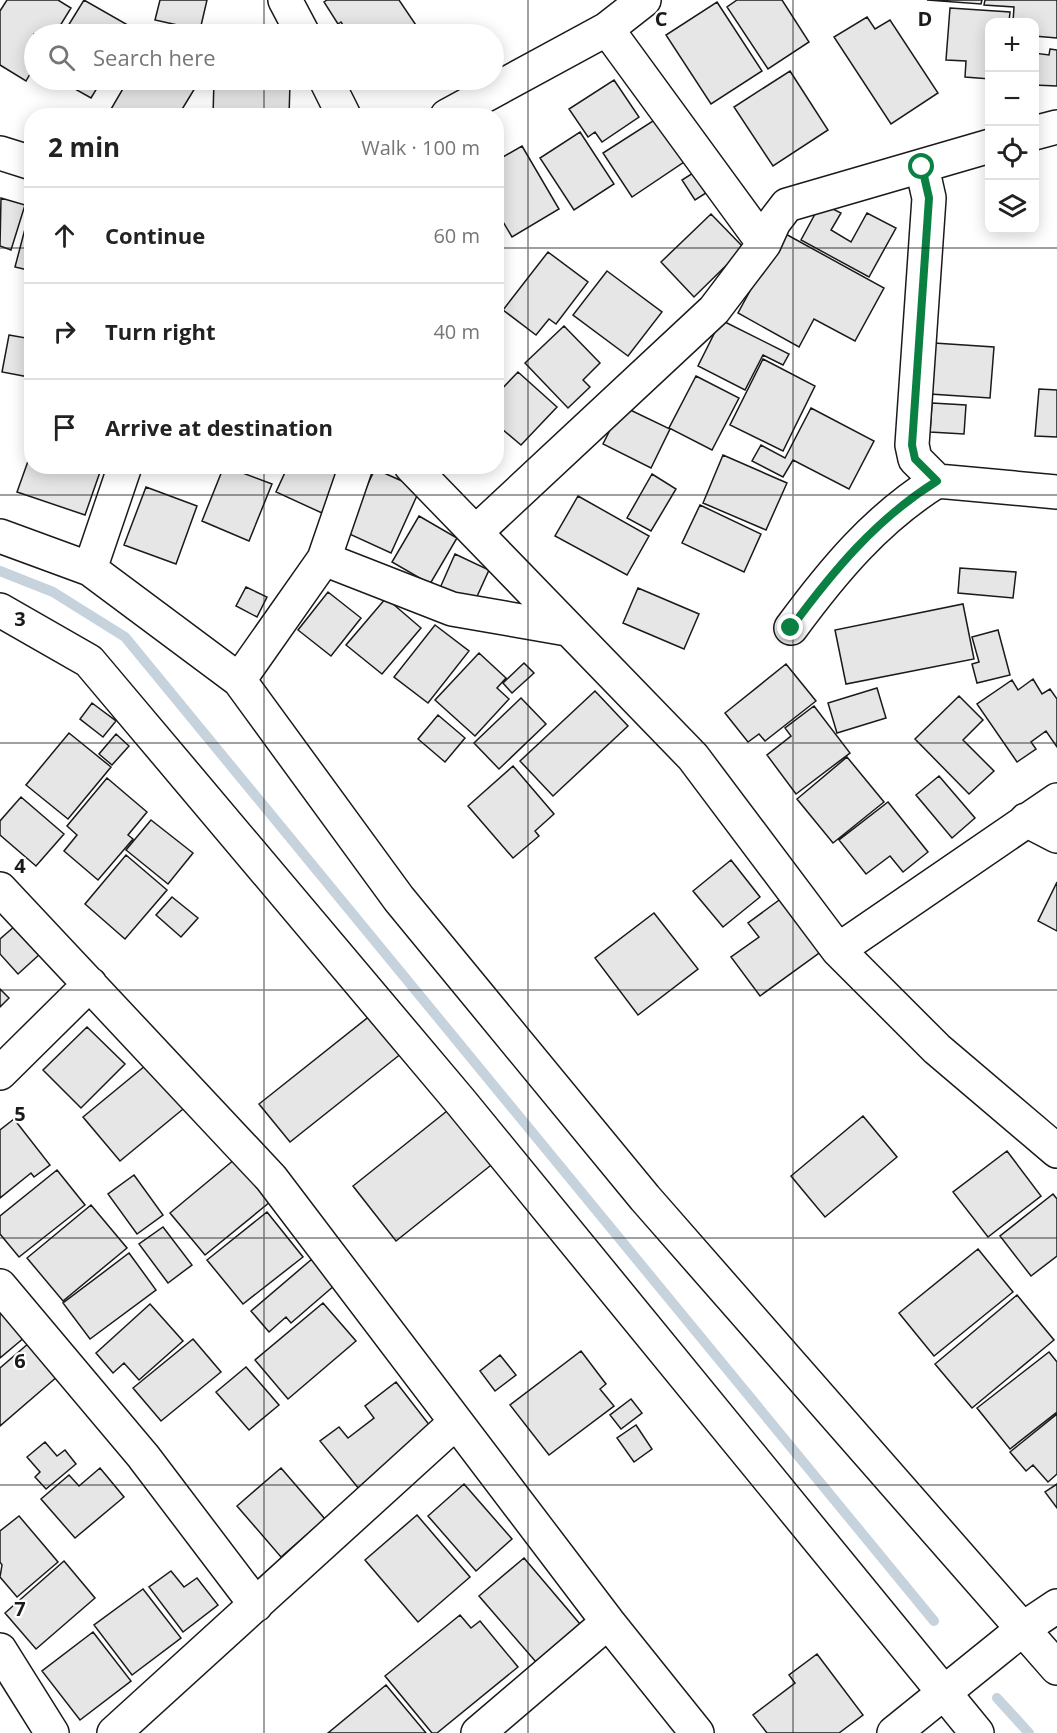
<!DOCTYPE html>
<html lang="en">
<head>
<meta charset="utf-8">
<style>
	:root { --surface:#fff; --page:#f2f2f2; --text:#222; --muted:#767676; --line:#e0e0e0 }
	body { margin:0; font-family:"Open Sans",sans-serif; background:var(--page); color:var(--text) }
	.controls { position:absolute; right:18px; top:18px; display:grid; overflow:hidden; border-radius:12px; box-shadow:0 3px 15px #0003 }
	.controls button { width:54px; height:54px; display:grid; place-items:center; padding:0; border:0; border-bottom:2px solid var(--line); background:var(--surface); color:var(--text); font:30px sans-serif }
	.stop { position:absolute; width:18px; height:18px; margin:-14px; border:4px solid #0b8043; border-radius:50%; background:#fff }
	.stop.end { background:#0b8043; border-color:#fff; box-shadow:0 2px 6px #0008 }
	.list { margin:0; padding:0; list-style:none }
	h2 { display:flex; justify-content:space-between; align-items:center; height:78px; margin:0; padding:0 24px; font-size:26px }
	h2 small { font-size:20px; font-weight:400; color:var(--muted) }
	.list li { display:grid; grid-template-columns:39px 1fr auto; gap:18px; align-items:center; box-sizing:border-box; height:96px; padding:0 24px; border-top:2px solid var(--line) }
	.list b { display:block; font-size:22px; white-space:nowrap }
	.list em { font-size:20px; font-style:normal; color:var(--muted) }
	.icon { flex:none; width:33px; height:33px; fill:none; stroke:currentColor; stroke-width:2; stroke-linecap:round; stroke-linejoin:round }
	.map { position:relative; flex:none; width:1057px; height:1733px; overflow:hidden }
	.search { position:absolute; background:var(--surface); box-shadow:0 3px 15px #0003; left:24px; top:24px; width:480px; height:66px; display:flex; align-items:center; gap:15px; box-sizing:border-box; padding:0 21px; border-radius:33px; color:var(--muted); font-size:22px }
	.panel { position:absolute; background:var(--surface); box-shadow:0 3px 15px #0003; left:24px; top:108px; width:480px; height:366px; border-radius:24px }
	.map>svg:first-child { display:block }
	.lines { fill:none; stroke-linecap:round; stroke-linejoin:round }
	.stream { stroke:#c6d2dc; stroke-width:10 }
	.building { fill:#e6e6e6; stroke:#1a1a1a; stroke-width:1.5 }
	.street-casing { stroke:#1a1a1a; stroke-width:36 }
	.secondary-casing { stroke:#1a1a1a; stroke-width:36 }
	.street { stroke:#fff; stroke-width:33 }
	.secondary { stroke:#fff; stroke-width:33 }
	.route { stroke:#0b8043; stroke-width:8 }
	.grid { fill:none; stroke:#1a1a1a; stroke-width:1.5; stroke-opacity:0.55 }
	.grid-label { font-size:20px; text-anchor:middle; font-weight:bold; fill:#1a1a1a; stroke:#fff; stroke-width:4.5; stroke-linejoin:round; paint-order:stroke }
</style>
</head>
<body>
<div class="map">
<svg width="1057" height="1733" viewBox="0 0 1057 1733">
	<rect width="100%" height="100%" fill="#fff"/>
	<g class="lines">
		<path class="stream" d="M0,571L53,592L125,637L934,1621
			M997,1698L1029,1733"/>
	</g>
	<path class="building" d="M7,0H58L71,8L55,34H34V67L26,81L0,65V11Z
		M84,0L133,28L129,34H63Z
		M160,0H207L200,30L155,20Z
		M327,0H399L422,34H349L341,22L338,24L324,2Z
		M737,0H782L809,42L768,69L727,7Z
		M927,0H982L981,4Z
		M985,0H1057V38L1034,36V22H1013L1014,7L984,5Z
		M717,2L762,71L711,104L666,35Z
		M950,8L1010,12L1009,22H990V79L965,77L966,61L946,60Z
		M867,17L875,29L890,20L938,93L891,124L834,37Z
		M1050,49L1057,50V86L1034,85V53L1049,55Z
		M790,71L828,130L773,166L734,107Z
		M59,80H102L91,98Z
		M128,80H180L195,88L178,116H107Z
		M214,80H264L290,83L289,116H213Z
		M614,80L639,117L602,142L595,132L588,137L569,109Z
		M656,119L684,162L632,197L603,153Z
		M580,132L614,184L574,210L540,158Z
		M522,146L559,209L512,237L496,210V161Z
		M693,173L706,193L695,200L682,180Z
		M1,198L25,205L11,250L0,246Z
		M821,203L841,213L831,230L851,242L867,213L896,228L869,277L801,240Z
		M31,206L32,207V271L15,267Z
		M711,214L744,248L694,297L661,262Z
		M782,232L884,288L855,341L814,319L799,347L738,313Z
		M548,252L588,282L556,324L549,319L536,335L503,310Z
		M607,271L662,312L628,356L573,315Z
		M721,320L789,354L783,365L763,355L745,390L698,366Z
		M564,326L600,363L583,380L590,387L568,408L525,363Z
		M9,335L32,339L29,377L2,372Z
		M934,343L994,347L990,398L930,394Z
		M763,359L815,386L783,451L730,425Z
		M518,372L557,407L521,445L496,424V395Z
		M696,376L739,398L712,450L669,428Z
		M1039,389L1057,390V437L1035,436Z
		M932,403L966,405L964,434L930,432Z
		M622,406L670,429L651,468L603,444Z
		M811,408L874,441L849,489L793,460L783,477L752,461L761,445L785,458Z
		M32,450V466H111L108,475L100,472L85,515L17,492Z
		M723,455L787,483L766,530L703,503Z
		M224,466L272,484L249,541L202,521Z
		M258,466H276L273,473Z
		M288,466H343L322,513L276,492Z
		M375,469L420,489L391,553L345,532Z
		M652,474L676,489L651,531L627,518Z
		M146,487L197,506L176,564L124,545Z
		M578,496L649,536L627,575L555,536Z
		M700,505L761,534L744,572L682,543Z
		M419,516L457,538L430,584L392,562Z
		M455,554L489,570L474,603L440,588Z
		M960,568L1016,572L1013,598L958,593Z
		M246,587L267,597L257,617L236,606Z
		M638,588L699,614L684,649L623,623Z
		M328,592L361,618L331,656L298,630Z
		M386,598L421,628L382,674L346,645Z
		M963,604L974,659L846,684L835,630Z
		M435,625L469,651L428,703L394,677Z
		M998,630L1010,675L977,683L972,664L979,662L972,637Z
		M479,653L506,678L497,688L509,699L475,736L435,700Z
		M524,663L534,673L512,693L503,683Z
		M786,664L816,701L765,741L759,734L748,742L725,713Z
		M1033,679L1042,694L1050,689L1057,699V747L1046,731L1031,742L1036,749L1017,762L977,704L1012,680L1018,690Z
		M877,688L886,718L837,733L828,703Z
		M595,691L628,726L553,796L520,761Z
		M959,696L983,720L963,740L994,771L969,794L915,739Z
		M521,698L546,724L499,769L474,743Z
		M92,703L116,721L103,737L80,719Z
		M814,706L850,753L796,794L767,755L791,736L785,728Z
		M438,715L465,738L445,762L418,739Z
		M69,733L111,767L68,819L26,785Z
		M116,734L129,746L112,765L99,754Z
		M847,757L884,802L833,843L797,799Z
		M513,766L554,814L535,831L539,836L513,858L468,806Z
		M939,776L975,818L952,838L916,795Z
		M107,778L147,812L128,835L133,839L98,880L64,851L77,835L67,826Z
		M21,797L64,834L36,866L0,835V821Z
		M888,802L928,852L903,872L890,856L866,874L839,840Z
		M151,820L193,853L168,884L126,850Z
		M126,855L167,890L125,939L85,904Z
		M731,860L760,897L723,927L693,891Z
		M1057,882V931L1038,921Z
		M786,895L826,948L760,996L731,957L759,937L748,923Z
		M172,897L198,918L181,937L156,915Z
		M654,913L698,969L638,1015L595,958Z
		M15,926L40,954L18,974L0,954V939Z
		M0,989L9,998L0,1007Z
		M371,1015L402,1053L290,1142L259,1104Z
		M87,1027L125,1064L81,1108L43,1070Z
		M151,1061L188,1105L120,1161L83,1117Z
		M452,1107L495,1162L396,1241L353,1186Z
		M863,1116L897,1157L825,1217L791,1176Z
		M14,1119L50,1165L34,1177L31,1173L0,1198V1130Z
		M1007,1151L1041,1196L988,1237L953,1192Z
		M235,1159L270,1202L205,1255L170,1213Z
		M57,1170L85,1205L19,1257L0,1234V1216Z
		M134,1175L163,1215L137,1234L108,1194Z
		M1053,1194L1057,1199V1256L1031,1276L1000,1236Z
		M91,1205L127,1248L63,1301L27,1258Z
		M267,1212L303,1257L243,1304L207,1260Z
		M163,1227L192,1265L168,1283L139,1244Z
		M978,1249L1013,1292L934,1356L899,1313Z
		M129,1253L156,1290L90,1339L63,1303Z
		M312,1259L335,1285L291,1323L286,1317L269,1332L251,1311Z
		M1017,1295L1054,1340L972,1408L935,1364Z
		M323,1303L356,1341L288,1399L255,1360Z
		M150,1304L183,1341L139,1380L124,1363L113,1373L96,1353Z
		M0,1308L25,1337L0,1358Z
		M193,1339L221,1372L161,1421L133,1388Z
		M29,1343L58,1376L0,1426V1368Z
		M581,1351L606,1384L600,1389L614,1406L549,1455L510,1405Z
		M1049,1352L1057,1362V1412L1010,1449L977,1408Z
		M500,1355L516,1375L495,1391L480,1371Z
		M246,1367L279,1405L249,1430L216,1392Z
		M396,1382L434,1431L359,1489L320,1441L339,1427L348,1438L374,1418L365,1406Z
		M631,1399L642,1413L621,1429L610,1415Z
		M1057,1414V1474L1048,1482L1033,1465L1026,1471L1010,1452Z
		M636,1425L652,1449L634,1462L617,1438Z
		M45,1442L57,1456L65,1450L76,1464L46,1489L35,1477L40,1472L27,1457Z
		M100,1468L124,1497L75,1538L41,1499L69,1475L79,1486Z
		M281,1468L325,1519L281,1557L237,1506Z
		M464,1484L512,1539L476,1571L428,1516Z
		M1057,1484V1508L1045,1492Z
		M417,1515L470,1577L418,1622L365,1560Z
		M19,1516L58,1562L17,1597L0,1577L2,1565L0,1562V1531Z
		M524,1558L580,1624L536,1662L479,1596Z
		M64,1561L95,1598L36,1649L5,1613Z
		M171,1571L184,1587L197,1578L218,1605L183,1632L149,1587Z
		M143,1589L181,1638L132,1675L94,1625Z
		M460,1615L471,1628L480,1621L518,1667L437,1733H432L385,1676Z
		M93,1632L131,1681L80,1720L42,1671Z
		M817,1654L863,1715L839,1733H767L753,1715L795,1683L789,1675Z
		M386,1685L426,1733H328Z"/>
	<g class="lines">
		<g class="street-casing">
			<path id="street" d="M285,0L303,34
				M607,29L764,244
				M326,80L344,116
				M447,116L607,29L644,0
				M1034,133L1057,127
				M0,153L32,163
				M411,466L693,757L838,950L1057,800
				M937,481L1057,492
				M476,532L714,310L764,244L774,222L787,205L990,146
				M0,536L90,569L239,680L399,899L645,1198L1057,1668
				M324,559L356,466
				M90,569L125,466
				M0,610L89,661L460,1101L977,1733
				M791,628C833,571 876,519 937,481L915,459L912,445L929,198L922,167
				M239,680L324,559L452,609L567,629
				M1026,820L1057,836
				M0,889L271,1178L608,1622L697,1733
				M838,950L937,1049L1057,1151
				M0,1073L90,984
				M0,1286L143,1456L256,1605
				M1024,1628L1057,1606
				M0,1650L52,1733
				M114,1733L456,1422
				M478,1733L608,1622"/>
		</g>
		<g class="secondary-casing">
			<path id="secondary" d="M894,1733L1024,1628"/>
		</g>
		<use href="#street" class="street"/>
		<use href="#secondary" class="secondary"/>
	</g>
	<g class="lines">
		<path class="route" d="M791,628C833,571 876,519 937,481L915,459L912,445L929,198L922,167"/>
	</g>
	<path class="grid" d="M264,0V34M528,0V1733M793,0V1733M264,80V116M0,248H32M496,248H1057M264,466V1733M0,495H1057M0,743H1057M0,990H1057M0,1238H1057M0,1485H1057"/>
	<g class="grid-label">
		<text x="661" y="26">C</text>
		<text x="925" y="26">D</text>
		<text x="20" y="626">3</text>
		<text x="20" y="873">4</text>
		<text x="20" y="1121">5</text>
		<text x="20" y="1368">6</text>
		<text x="20" y="1616">7</text>
	</g>
</svg>
<div class="controls">
<button>+</button>
<button>−</button>
<button><svg class="icon" aria-label="locate" viewBox="0 0 24 24"><circle cx="12" cy="12" r="6"/><path d="M12 2v4M12 18v4M2 12h4M18 12h4"/></svg></button>
<button><svg class="icon" aria-label="layers" viewBox="0 0 24 24"><path d="M12 4l9 5-9 5-9-5zM3 14l9 5 9-5"/></svg></button>
</div>
<div class="stop" style="left:922px;top:167px"></div>
<div class="stop end" style="left:791px;top:628px"></div>
<div class="search"><svg class="icon" aria-label="search" viewBox="0 0 24 24"><circle cx="10" cy="10" r="6"/><path d="M15 15l6 6"/></svg>Search here</div>
<section class="panel">
<h2>2 min<small>Walk · 100 m</small></h2>
<ul class="list">
<li><svg class="icon" aria-label="ahead" viewBox="0 0 24 24"><path d="M12 20V5M6 11l6-6 6 6"/></svg><div><b>Continue</b></div><em>60 m</em></li>
<li><svg class="icon" aria-label="right" viewBox="0 0 24 24"><path d="M7 20v-9h11M14 6l5 5-5 5"/></svg><div><b>Turn right</b></div><em>40 m</em></li>
<li><svg class="icon" aria-label="arrive" viewBox="0 0 24 24"><path d="M6 21V4h12l-3 4 3 4H6"/></svg><div><b>Arrive at destination</b></div></li>
</ul>
</section>
</div>
</body>
</html>
